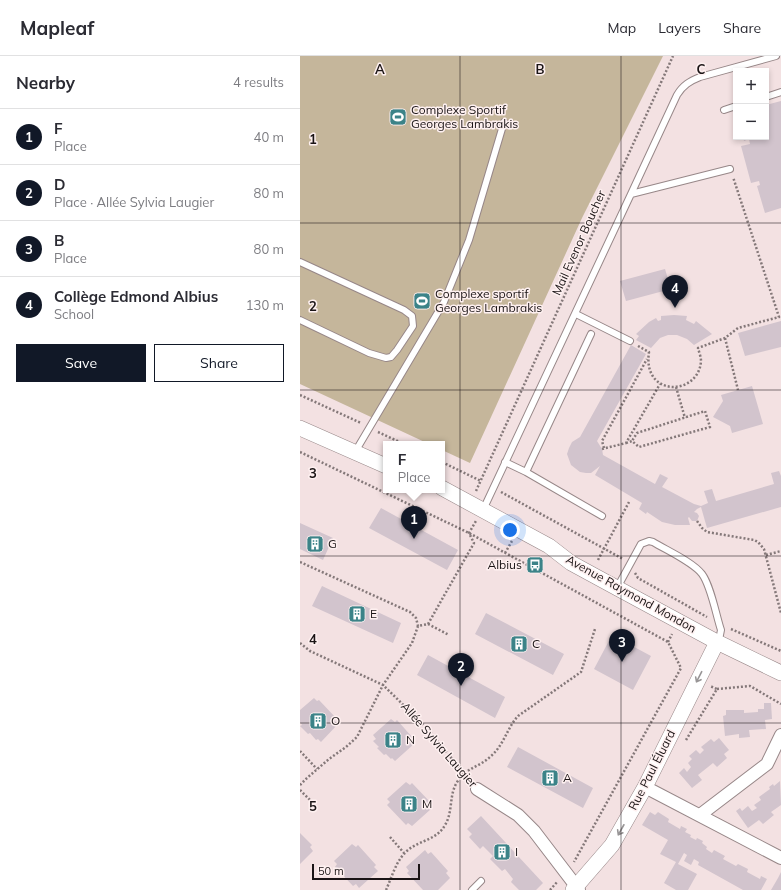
<!DOCTYPE html>
<html lang="en">
<head>
<meta charset="utf-8">
<style>
	:root { --surface:#fff; --page:#f7f7f7; --text:#2b2b33; --muted:#7c7c81; --line:#e1e1e2; --accent:#111827 }
	body { margin:0; font-family:Mulish,sans-serif; background:var(--page); color:var(--text) }
	.controls { position:absolute; right:12px; top:12px; display:grid; overflow:hidden; border-radius:0px; box-shadow:0 2px 6px #0003 }
	.controls button { width:36px; height:36px; display:grid; place-items:center; padding:0; border:0; border-bottom:1px solid var(--line); background:var(--surface); color:var(--text); font:20px sans-serif }
	.scale { position:absolute; left:12px; bottom:10px; width:108px; box-sizing:border-box; padding-left:4px; border:2px solid #1a1415; border-top:0; font-size:11px; line-height:14px; white-space:nowrap; color:#1a1415; -webkit-text-stroke:3px #fef0f0; paint-order:stroke }
	.you { position:absolute; left:210px; top:474px; width:14px; height:14px; margin:-10px; border:3px solid #fff; border-radius:50%; background:#1a73e8; box-shadow:0 0 0 6px #1a73e833 }
	.badge { display:grid; place-items:center; width:26px; height:26px; border-radius:50%; background:var(--accent); color:#fff; font-size:13px; font-weight:700 }
	.pin { position:absolute; translate:-50% -33px; filter:drop-shadow(0 1px 2px #0008) }
	.pin::after { content:''; position:absolute; top:21px; width:14px; height:12px; background:inherit; clip-path:polygon(0 0,100% 0,50% 100%) }
	.popup { position:absolute; left:83px; top:385px; width:62px; height:52px; box-sizing:border-box; display:grid; place-content:center; border-radius:0px; background:var(--surface); filter:drop-shadow(0 1px 3px #0005); font-size:13px; white-space:nowrap; color:var(--muted) }
	.popup b { font-size:15px; color:var(--text) }
	.popup::after { content:''; position:absolute; left:50%; top:100%; margin-left:-8px; border:8px solid transparent; border-top-color:var(--surface) }
	.list { margin:0; padding:0; list-style:none }
	h2 { display:flex; justify-content:space-between; align-items:center; height:52px; margin:0; padding:0 16px; font-size:17px }
	h2 small { font-size:13px; font-weight:400; color:var(--muted) }
	.list li { display:grid; grid-template-columns:26px 1fr auto; gap:12px; align-items:center; box-sizing:border-box; height:56px; padding:0 16px; border-top:1px solid var(--line) }
	.list b { display:block; font-size:15px; white-space:nowrap }
	.list p { margin:0; font-size:13px; white-space:nowrap; color:var(--muted) }
	.list em { font-size:13px; font-style:normal; color:var(--muted) }
	.actions { display:flex; gap:8px; padding:12px 16px }
	.actions a { flex:1; padding:9px 0; border:1px solid var(--accent); border-radius:0px; text-align:center; font-size:14px; color:var(--accent) }
	.actions .main { background:var(--accent); color:#fff }
	.map { position:relative; flex:none; width:481px; height:834px; overflow:hidden }
	header { display:flex; align-items:center; gap:24px; box-sizing:border-box; height:56px; padding:0 20px; background:var(--surface); border-bottom:1px solid var(--line) }
	header strong { font-size:19px }
	nav { display:flex; gap:22px; margin-inline-start:auto; font-size:14px }
	main { display:flex }
	aside { flex:1; background:var(--surface) }
	.map>svg:first-child { display:block }
	.green { fill:#c5b69b }
	.building { fill:#d2c4cd }
	.lines { fill:none; stroke-linecap:round; stroke-linejoin:round }
	.service-casing { stroke:#978788; stroke-width:8 }
	.minor-casing { stroke:#978788; stroke-width:14 }
	.tertiary-casing { stroke:#978788; stroke-width:16 }
	.path { stroke:#847879; stroke-width:2.5; stroke-dasharray:2 2; stroke-linecap:butt }
	.service { stroke:#fff; stroke-width:6 }
	.minor { stroke:#fff; stroke-width:12 }
	.tertiary { stroke:#fff; stroke-width:15 }
	.oneway { stroke:#989596 }
	.grid { fill:none; stroke:#1a1415; stroke-width:1; stroke-opacity:0.55 }
	.labels { text-anchor:middle; stroke-width:3; stroke-linejoin:round; paint-order:stroke }
	.poi-label { font-size:12px; fill:#1a1415; stroke:#fef0f0; text-anchor:start }
	.street-label { font-size:12px; fill:#1a1415; stroke:#fef0f0 }
	.grid-label { font-size:13px; text-anchor:middle; font-weight:bold; fill:#1a1415; stroke:#fef0f0; stroke-width:3; stroke-linejoin:round; paint-order:stroke }
</style>
</head>
<body>
<header>
<strong>Mapleaf</strong>
<nav><a>Map</a><a>Layers</a><a>Share</a></nav>
</header>
<main>
<aside>
<h2>Nearby<small>4 results</small></h2>
<ul class="list">
<li><span class="badge">1</span><div><b>F</b><p>Place</p></div><em>40 m</em></li>
<li><span class="badge">2</span><div><b>D</b><p>Place · Allée Sylvia Laugier</p></div><em>80 m</em></li>
<li><span class="badge">3</span><div><b>B</b><p>Place</p></div><em>80 m</em></li>
<li><span class="badge">4</span><div><b>Collège Edmond Albius</b><p>School</p></div><em>130 m</em></li>
</ul>
<div class="actions"><a class="main">Save</a><a>Share</a></div>
</aside>
<div class="map">
<svg width="481" height="834" viewBox="0 0 481 834">
	<rect width="100%" height="100%" fill="#f3e1e2"/>
	<path class="green" d="M0,0H363L282,162L170,407L142,394V388H129L0,328Z"/>
	<path class="building" d="M481,45V152L465,157L457,130L460,129L459,125L451,127L441,90L450,88L449,83L444,85L443,81H466V49Z
		M365,213L371,233L326,245L320,225Z
		M374,259L387,260L386,264L394,268L396,265L412,278L394,289L387,283L377,279H368L360,282L351,292L336,284L339,280L336,278L349,266L356,262L358,265L361,264V260Z
		M481,265V291L445,300L438,277Z
		M331,289L346,298L297,385L302,393L303,399L355,428L360,418L368,422L362,431L394,448L401,450L408,447L404,435L412,433L416,445L474,428L471,417L479,415L481,420V451L407,472L401,451L397,453L394,456L397,457L399,460L397,465H392L389,461L388,462L390,469H375L362,466L347,456L346,458L339,453L342,447L295,419L300,410L291,417H286L280,416L271,409L267,398L269,392L272,386L280,381Z
		M452,330L463,368L432,377L430,370L413,361L423,345L421,339Z
		M81,452L158,494L147,514L69,472Z
		M0,467L33,482L23,504L0,493Z
		M22,530L101,567L93,587L12,550Z
		M186,557L264,598L253,619L175,578Z
		M312,579L351,600L333,634L294,613Z
		M128,599L205,641L195,662L117,619Z
		M14,642L17,645L19,644L36,662L34,664L38,668L21,686L18,683L16,684L10,677L8,678L0,670L2,669L0,666V654Z
		M464,647H471L472,663L465,664L466,673L449,674L450,681L439,682V678L425,680L423,660L426,659V654H444V657L458,656V653H464Z
		M91,663L95,666L97,664L113,682L111,684L114,688L95,705L92,702L91,703L86,698L84,699L77,692L79,691L73,685L76,683L73,679Z
		M419,682L429,694L424,698L427,702L417,711L413,707L398,719L402,724L392,732L379,717L384,712L387,716L391,711L388,707L392,703L389,700L396,694L400,698L404,694L401,691L411,683L414,686Z
		M218,691L293,732L283,752L207,711Z
		M480,725L481,749L471,756L474,759L463,768L459,764L448,772L436,755L440,752L442,755L448,750L452,755L457,752L454,749L461,744L459,741L470,733L469,731L473,728L474,730Z
		M106,726L110,729L112,727L131,747L128,749L131,753L112,770L108,767L106,769L87,749L90,746L87,743Z
		M350,756L355,759L358,756L369,763L368,766L380,773L381,770L387,773L385,776L391,779L390,781L396,784L397,782L403,785L402,787L407,791L406,793L412,797L414,794L425,800L423,803L436,810L438,808L448,813L447,816L460,823L461,820L467,823L461,834H443L398,809L399,806L394,803L391,809L384,805L387,799L384,797L378,808L397,818L388,834H376L364,827L376,806L360,798L368,784L342,769Z
		M181,760L243,827L236,834H219L211,826L213,823L205,813L202,815L190,803L193,800L183,790L180,793L169,781L172,778L167,773Z
		M0,777L12,789L10,791L13,795L0,808Z
		M52,788L56,791L58,789L76,809L74,811L78,815L59,832L56,828L53,830L35,811L37,808L34,805Z
		M125,794L128,798L131,796L148,815L146,817L150,822L138,834H123L107,817L109,815L106,811Z
		M481,816V834H471L478,822Z"/>
	<g class="lines">
		<g class="service-casing">
			<path id="service" d="M466,41L481,36
				M424,54L436,50
				M331,138L377,39C383,29 390,25 400,21L476,0
				M0,206L104,254L112,260L113,270L97,294L91,301L86,302L69,297L0,264
				M276,258L330,285
				M55,396L144,246L169,184L204,66
				M205,406L226,416L302,460
				M226,416L291,278
				M183,454L331,138L430,113
				M317,532L341,488L349,485L353,486C366,494 393,506 402,518C411,530 416,559 421,574L420,579L417,586
				M172,834L181,825"/>
		</g>
		<g class="minor-casing">
			<path id="minor" d="M345,731L481,802
				M177,733L218,759L234,775L279,834
				M400,759L467,708L481,679"/>
		</g>
		<g class="tertiary-casing">
			<path id="tertiary" d="M0,372L86,410
				M142,432L249,490L271,507L317,532L417,586L481,617
				M273,834L312,789L345,731L417,586"/>
		</g>
		<path class="path" d="M425,282L438,334
			M338,290L349,296C342,342 399,340 401,305C401,301 399,296 398,292L425,282L438,272L479,261L433,121
			M376,331L385,362
			M0,339L61,367
			M78,376L104,388
			M326,387L332,385L339,391L410,371L405,355L337,377L332,385
			M304,392L302,385L347,303
			M302,393L326,387L360,328
			M0,396L169,477L368,586L381,612L274,806
			M142,406L181,425
			M176,435L373,0
			M201,436L323,503
			M397,465L402,472L407,476L454,484L458,486L464,493L481,557
			M205,497L212,485
			M466,499L481,495
			M298,504L329,446
			M0,506L110,556L116,562L118,570
			M335,517L338,522L407,561
			M128,568L149,579
			M431,573L481,595
			M368,586L372,578
			M0,587L10,595L83,629L127,672L169,724
			M417,633L450,630L481,648
			M386,684L417,633L410,630
			M0,695L17,713
			M0,729L7,722L29,703L46,691L57,681L83,629L112,587L118,570L128,568L174,487L169,477L176,465
			M0,734L13,747
			M90,781L104,797
			M86,834C92,821 96,804 108,794C120,784 137,784 145,769C153,756 149,741 156,728C165,711 179,712 191,700C204,689 207,672 218,660L281,616L295,573
			M250,834L258,825"/>
		<use href="#service" class="service"/>
		<use href="#minor" class="minor"/>
		<use href="#tertiary" class="tertiary"/>
	</g>
	<defs><path id="oneway-shaft" d="M-6 0H5M1.5-3L5.5 0L1.5 3" fill="none" stroke-width="1.6" stroke-linecap="round" stroke-linejoin="round"/></defs>
	<g class="oneway">
		<use href="#oneway-shaft" transform="translate(399 621) rotate(117)"/>
		<use href="#oneway-shaft" transform="translate(321 774) rotate(119)"/>
	</g>
	<path class="grid" d="M160,0V834M321,0V834M0,167H481M0,334H481M0,500H481M0,667H481"/>
	<defs>
		<g id="stadium-square" transform="scale(0.9)"><rect x="-9" y="-9" width="18" height="18" rx="4" fill="#3b8388" stroke="#fef0f0"/><path d="M0-5a6.5 5 0 1 0 0 10a6.5 5 0 1 0 0-10ZM-3.5-1.8h7v3.6h-7Z" fill="#fff"/></g>
		<g id="building-square" transform="scale(0.9)"><rect x="-9" y="-9" width="18" height="18" rx="4" fill="#3b8388" stroke="#fef0f0"/><path d="M-4-6H4V6H1V3H-1V6H-4ZM-2.5-4.3h1.7v1.8h-1.7ZM.8-4.3h1.7v1.8H.8ZM-2.5-1h1.7V.8h-1.7ZM.8-1h1.7V.8H.8Z" fill="#fff"/></g>
		<g id="bus-square" transform="scale(0.9)"><rect x="-9" y="-9" width="18" height="18" rx="4" fill="#3b8388" stroke="#fef0f0"/><path d="M-5-6H5V4H4V6H2V4H-2V6H-4V4H-5ZM-3.5-4V0h7V-4ZM-3.5 1.2v1.5H-2V1.2ZM2 1.2v1.5H3.5V1.2Z" fill="#fff"/></g>
	</defs>
	<g fill-rule="evenodd">
		<use href="#stadium-square" x="98" y="61"/>
		<use href="#stadium-square" x="122" y="245"/>
		<use href="#building-square" x="15" y="488"/>
		<use href="#bus-square" x="235" y="509"/>
		<use href="#building-square" x="57" y="558"/>
		<use href="#building-square" x="219" y="588"/>
		<use href="#building-square" x="18" y="665"/>
		<use href="#building-square" x="93" y="684"/>
		<use href="#building-square" x="250" y="722"/>
		<use href="#building-square" x="109" y="748"/>
		<use href="#building-square" x="202" y="796"/>
	</g>
	<g class="labels">
		<g class="poi-label">
			<text x="111" y="58">Complexe Sportif<tspan x="111" dy="14">Georges Lambrakis</tspan></text>
			<text x="135" y="242">Complexe sportif<tspan x="135" dy="14">Georges Lambrakis</tspan></text>
			<text x="28" y="492">G</text>
			<text x="222" y="513" text-anchor="end">Albius</text>
			<text x="70" y="562">E</text>
			<text x="232" y="592">C</text>
			<text x="31" y="669">O</text>
			<text x="106" y="688">N</text>
			<text x="263" y="726">A</text>
			<text x="122" y="752">M</text>
			<text x="215" y="800">I</text>
		</g>
		<g class="street-label">
			<text transform="translate(279 187) rotate(-66)" y="4">Mail Evenor Boucher</text>
			<text transform="translate(331 538) rotate(29)" y="4">Avenue Raymond Mondon</text>
			<text transform="translate(139 689) rotate(49)" y="4">Allée Sylvia Laugier</text>
			<text transform="translate(352 714) rotate(-63)" y="4">Rue Paul Éluard</text>
		</g>
	</g>
	<g class="grid-label">
		<text x="80" y="18">A</text>
		<text x="240" y="18">B</text>
		<text x="401" y="18">C</text>
		<text x="13" y="88">1</text>
		<text x="13" y="255">2</text>
		<text x="13" y="422">3</text>
		<text x="13" y="588">4</text>
		<text x="13" y="755">5</text>
	</g>
</svg>
<div class="controls">
<button>+</button>
<button>−</button>
</div>
<div class="scale">50 m</div>
<div class="you"></div>
<div class="pin badge" style="left:114px;top:483px">1</div>
<div class="popup"><b>F</b>Place</div>
<div class="pin badge" style="left:161px;top:630px">2</div>
<div class="pin badge" style="left:322px;top:606px">3</div>
<div class="pin badge" style="left:375px;top:252px">4</div>
</div>
</main>
</body>
</html>
